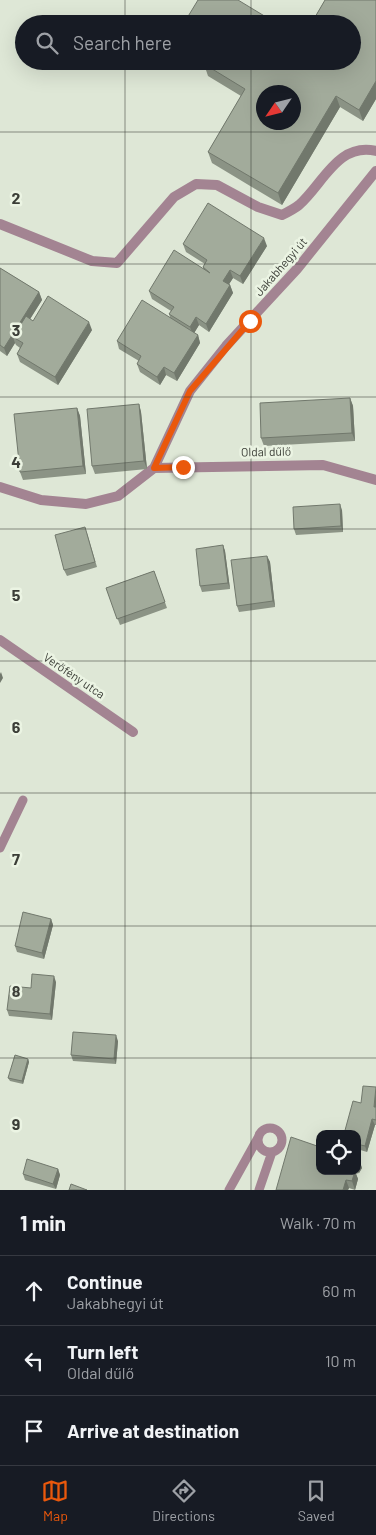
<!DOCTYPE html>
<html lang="en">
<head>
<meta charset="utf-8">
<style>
	:root { --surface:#171b24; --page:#20242c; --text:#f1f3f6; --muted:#9ea1a6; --line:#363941; --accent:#ea580c }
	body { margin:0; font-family:Barlow,sans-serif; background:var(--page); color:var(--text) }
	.controls { position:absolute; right:15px; bottom:15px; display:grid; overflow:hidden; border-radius:10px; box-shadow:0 5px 20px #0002 }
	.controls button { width:45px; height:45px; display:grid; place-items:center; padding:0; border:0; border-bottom:1px solid var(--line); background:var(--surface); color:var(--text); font:25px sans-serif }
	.compass { position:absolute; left:256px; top:85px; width:45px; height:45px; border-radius:50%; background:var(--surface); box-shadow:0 5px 20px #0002; rotate:235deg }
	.stop { position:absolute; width:15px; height:15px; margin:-11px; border:4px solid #ea580c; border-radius:50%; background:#fff }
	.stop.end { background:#ea580c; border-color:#fff; box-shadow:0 1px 5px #0008 }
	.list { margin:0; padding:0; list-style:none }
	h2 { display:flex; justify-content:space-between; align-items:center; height:65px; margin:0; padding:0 20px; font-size:21px }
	h2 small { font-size:16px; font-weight:400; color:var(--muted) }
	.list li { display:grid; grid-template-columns:32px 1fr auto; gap:15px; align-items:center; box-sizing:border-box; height:70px; padding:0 20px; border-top:1px solid var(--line) }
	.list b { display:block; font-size:19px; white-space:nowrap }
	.list p { margin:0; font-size:16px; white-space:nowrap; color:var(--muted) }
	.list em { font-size:16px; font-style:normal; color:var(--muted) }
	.icon { flex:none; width:28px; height:28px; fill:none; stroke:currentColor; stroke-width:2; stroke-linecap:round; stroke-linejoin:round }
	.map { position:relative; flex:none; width:376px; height:1190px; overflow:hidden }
	.search { position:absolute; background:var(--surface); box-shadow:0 5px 20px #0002; left:15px; right:15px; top:15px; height:55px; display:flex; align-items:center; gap:12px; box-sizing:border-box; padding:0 18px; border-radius:28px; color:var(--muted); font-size:19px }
	.sheet { height:275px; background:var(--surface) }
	nav { display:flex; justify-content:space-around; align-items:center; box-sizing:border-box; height:70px; border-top:1px solid var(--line); background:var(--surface); font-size:14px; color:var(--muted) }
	nav a { display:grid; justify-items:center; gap:2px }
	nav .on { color:var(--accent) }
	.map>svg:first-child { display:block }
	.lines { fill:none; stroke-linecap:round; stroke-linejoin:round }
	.service { stroke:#a38492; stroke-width:9 }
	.minor { stroke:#a38492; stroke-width:10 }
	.wall { fill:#8b9385; fill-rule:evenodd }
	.shaded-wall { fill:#71786c }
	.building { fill:#a2ab9b; stroke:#71786c; fill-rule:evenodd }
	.route { stroke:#ea580c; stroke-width:6 }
	.grid { fill:none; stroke:#3b3e37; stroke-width:1; stroke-opacity:0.55 }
	.labels { text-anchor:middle; stroke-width:5; stroke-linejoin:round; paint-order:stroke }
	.street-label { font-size:12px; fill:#3b3e37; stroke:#ebf4e3 }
	.grid-label { font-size:16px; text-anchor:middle; font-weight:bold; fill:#3b3e37; stroke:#ebf4e3; stroke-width:5; stroke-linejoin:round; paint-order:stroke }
</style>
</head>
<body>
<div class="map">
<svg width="376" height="1190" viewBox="0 0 376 1190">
	<rect width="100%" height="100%" fill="#dee7d6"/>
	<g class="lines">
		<path class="service" d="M0,848L23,800
			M258 1140a12 12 0 1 1 24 0a12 12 0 1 1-24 0Z
			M229,1190L259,1136
			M259,1190L272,1152"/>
		<path class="minor" d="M0,224L92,261L117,263L174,197L196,184L217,185L258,207L282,215C288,212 294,209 299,205C323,184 338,142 376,151
			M154,468L323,465L376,480
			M0,487L41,500L86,504L118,496L154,468L190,391L226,346L297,269L376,171
			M0,640L133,732"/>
	</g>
	<path class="wall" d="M325,0H376V99L363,121L340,107L282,205L212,163L208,152L241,96L208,76L204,64L206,61H352V24H311ZM264,92H294V122H264Z
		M183,244L267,246L243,284L233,278L229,284L230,285L233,293L209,332L199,325L194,333L198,335L200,343L177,381L166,375L160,385L140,372L137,364L139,361L119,349L117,341L170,317L169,314L171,311L152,299L149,291L203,269V267L205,264L186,252Z
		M0,268L39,292L42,300L30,319L33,321L92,330L58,385L20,362L17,354L20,348L16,345L15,343L7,356L0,351Z
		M350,398L353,406L355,441L264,446L261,438Z
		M139,404L141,412L147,469L95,474L92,466Z
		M77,408L80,416L86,474L23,480L20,472Z
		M342,510L343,532L296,535L294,529Z
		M87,533L97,567L67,576L64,570Z
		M223,545L225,551L230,589L202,592L200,586Z
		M267,556L270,562L275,607L239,612L237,606Z
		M154,571L167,608L120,625L106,588Z
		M51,919L53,925L44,959L17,952L15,946Z
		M56,982L52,1020L9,1016L7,1010L31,988Z
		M118,1041L116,1064L73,1061L71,1055Z
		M28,1059L29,1062L23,1084L10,1081L8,1078Z
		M376,1088V1125H375L367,1152L357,1149V1134L361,1103Z
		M357,1154L362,1168L359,1173L356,1174L358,1179L355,1190L349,1188L348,1190H276L320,1171H357Z
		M58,1169L60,1175L56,1189L25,1180L23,1174Z"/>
	<path class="shaded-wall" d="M376,81V99L363,121L359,110Z
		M336,96L340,107L282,205L278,193Z
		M264,238L267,246L243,284L240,276Z
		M230,270L233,278L226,289L223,281Z
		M230,285L233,293L209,332L206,324Z
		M39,292L42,300L17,340L13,337L15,343L7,356L4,348Z
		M196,317L199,325L193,335L190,327Z
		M89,322L92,330L58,385L55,377Z
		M198,335L200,343L177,381L174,373Z
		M164,367L166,375L160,385L157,377Z
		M350,398L353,406L355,441L352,433Z
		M139,404L141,412L147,469L144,461Z
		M77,408L80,416L86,474L83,466Z
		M340,504L342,510L343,532L341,526Z
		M223,545L225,551L230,589L228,583Z
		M267,556L270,562L275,607L273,601Z
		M1,672L3,678L0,683V674Z
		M51,919L53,925L44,959L42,953Z
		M54,976L56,982L52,1020L50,1014Z
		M116,1035L118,1041L116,1064L114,1059Z
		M28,1059L29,1062L23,1084L22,1081Z
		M376,1088V1112L374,1107Z
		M372,1119L375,1125L367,1152L365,1146Z
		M357,1154L362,1168L359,1173L357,1169Z
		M58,1169L60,1175L56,1189L53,1184Z
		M355,1171L358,1179L355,1190L352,1181Z
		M346,1180L349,1188L348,1190H343Z"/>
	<path class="building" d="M198,0H238L276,23L185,24L184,23Z
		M325,0H376V81L359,110L336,96L278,193L208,152L245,89L204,64L206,61H352V24H311ZM264,92H294V122H264Z
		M208,203L264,238L240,276L230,270L223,281L230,285L206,324L196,317L190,327L169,314L174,307L149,291L174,250L210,273L203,267L207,260L183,244Z
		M0,268L39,292L4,348L0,345Z
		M48,296L89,322L55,377L17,354L23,343L13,337L26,316L33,321Z
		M142,300L198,335L174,373L164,367L157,377L137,364L141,356L117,341Z
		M350,398L352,433L261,438L260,403Z
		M139,404L144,461L92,466L87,409Z
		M77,408L83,466L20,472L14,414Z
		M340,504L341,526L294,529L293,507Z
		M85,527L95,562L64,570L55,535Z
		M223,545L228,583L200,586L196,549Z
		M267,556L273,601L237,606L231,560Z
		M154,571L165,602L117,619L106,588Z
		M23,912L51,919L42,953L15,946Z
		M32,974L54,976L50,1014L7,1010L10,986L31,988Z
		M73,1032L116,1035L114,1059L71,1055Z
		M15,1055L28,1059L22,1081L8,1078Z
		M363,1086L376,1087L374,1107H376V1120L372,1119L365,1146L357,1144V1134H344L353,1101L361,1103Z
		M291,1137L320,1147V1171H355L352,1181L346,1180L343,1190H276Z
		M27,1159L58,1169L53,1184L23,1174Z
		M71,1184L87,1190H69Z"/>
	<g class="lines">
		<path class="route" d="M183,467L154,468L190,391L250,321"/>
	</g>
	<path class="grid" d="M125,0V24M251,0V24M125,61V1190M251,61V1190M0,132H376M0,264H376M0,397H376M0,529H376M0,661H376M0,793H376M0,926H376M0,1058H376"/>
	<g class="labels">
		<g class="street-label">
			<text transform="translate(281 267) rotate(-49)" y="4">Jakabhegyi út</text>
			<text transform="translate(266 452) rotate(-1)" y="4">Oldal dűlő</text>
			<text transform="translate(74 676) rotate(34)" y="4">Verőfény utca</text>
		</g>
	</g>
	<g class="grid-label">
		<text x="16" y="204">2</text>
		<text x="16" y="336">3</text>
		<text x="16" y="468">4</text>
		<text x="16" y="601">5</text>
		<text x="16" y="733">6</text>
		<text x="16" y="865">7</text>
		<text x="16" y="997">8</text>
		<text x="16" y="1130">9</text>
	</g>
</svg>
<div class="controls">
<button><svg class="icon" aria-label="locate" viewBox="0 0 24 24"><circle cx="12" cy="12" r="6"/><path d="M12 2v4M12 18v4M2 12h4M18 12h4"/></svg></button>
</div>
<svg class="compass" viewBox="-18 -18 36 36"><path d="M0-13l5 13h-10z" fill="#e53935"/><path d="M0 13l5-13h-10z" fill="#9ea1a6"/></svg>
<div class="stop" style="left:250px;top:321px"></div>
<div class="stop end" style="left:183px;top:467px"></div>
<div class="search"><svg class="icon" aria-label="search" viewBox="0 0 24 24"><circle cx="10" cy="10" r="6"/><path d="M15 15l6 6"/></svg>Search here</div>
</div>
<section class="sheet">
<h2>1 min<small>Walk · 70 m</small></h2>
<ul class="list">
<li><svg class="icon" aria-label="ahead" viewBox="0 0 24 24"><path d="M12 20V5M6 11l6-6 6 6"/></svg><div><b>Continue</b><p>Jakabhegyi út</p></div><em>60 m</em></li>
<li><svg class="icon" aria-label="left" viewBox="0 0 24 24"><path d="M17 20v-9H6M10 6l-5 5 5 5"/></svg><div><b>Turn left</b><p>Oldal dűlő</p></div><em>10 m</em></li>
<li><svg class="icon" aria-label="arrive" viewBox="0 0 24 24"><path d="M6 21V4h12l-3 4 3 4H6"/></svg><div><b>Arrive at destination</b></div></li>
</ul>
</section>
<nav>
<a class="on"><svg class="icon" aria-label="map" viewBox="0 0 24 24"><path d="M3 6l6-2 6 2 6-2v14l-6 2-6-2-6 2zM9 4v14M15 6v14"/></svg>Map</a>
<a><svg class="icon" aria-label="directions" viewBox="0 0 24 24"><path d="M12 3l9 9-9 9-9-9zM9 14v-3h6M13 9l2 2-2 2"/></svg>Directions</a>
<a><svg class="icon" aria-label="saved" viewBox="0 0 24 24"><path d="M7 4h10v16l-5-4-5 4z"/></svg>Saved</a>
</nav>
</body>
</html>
